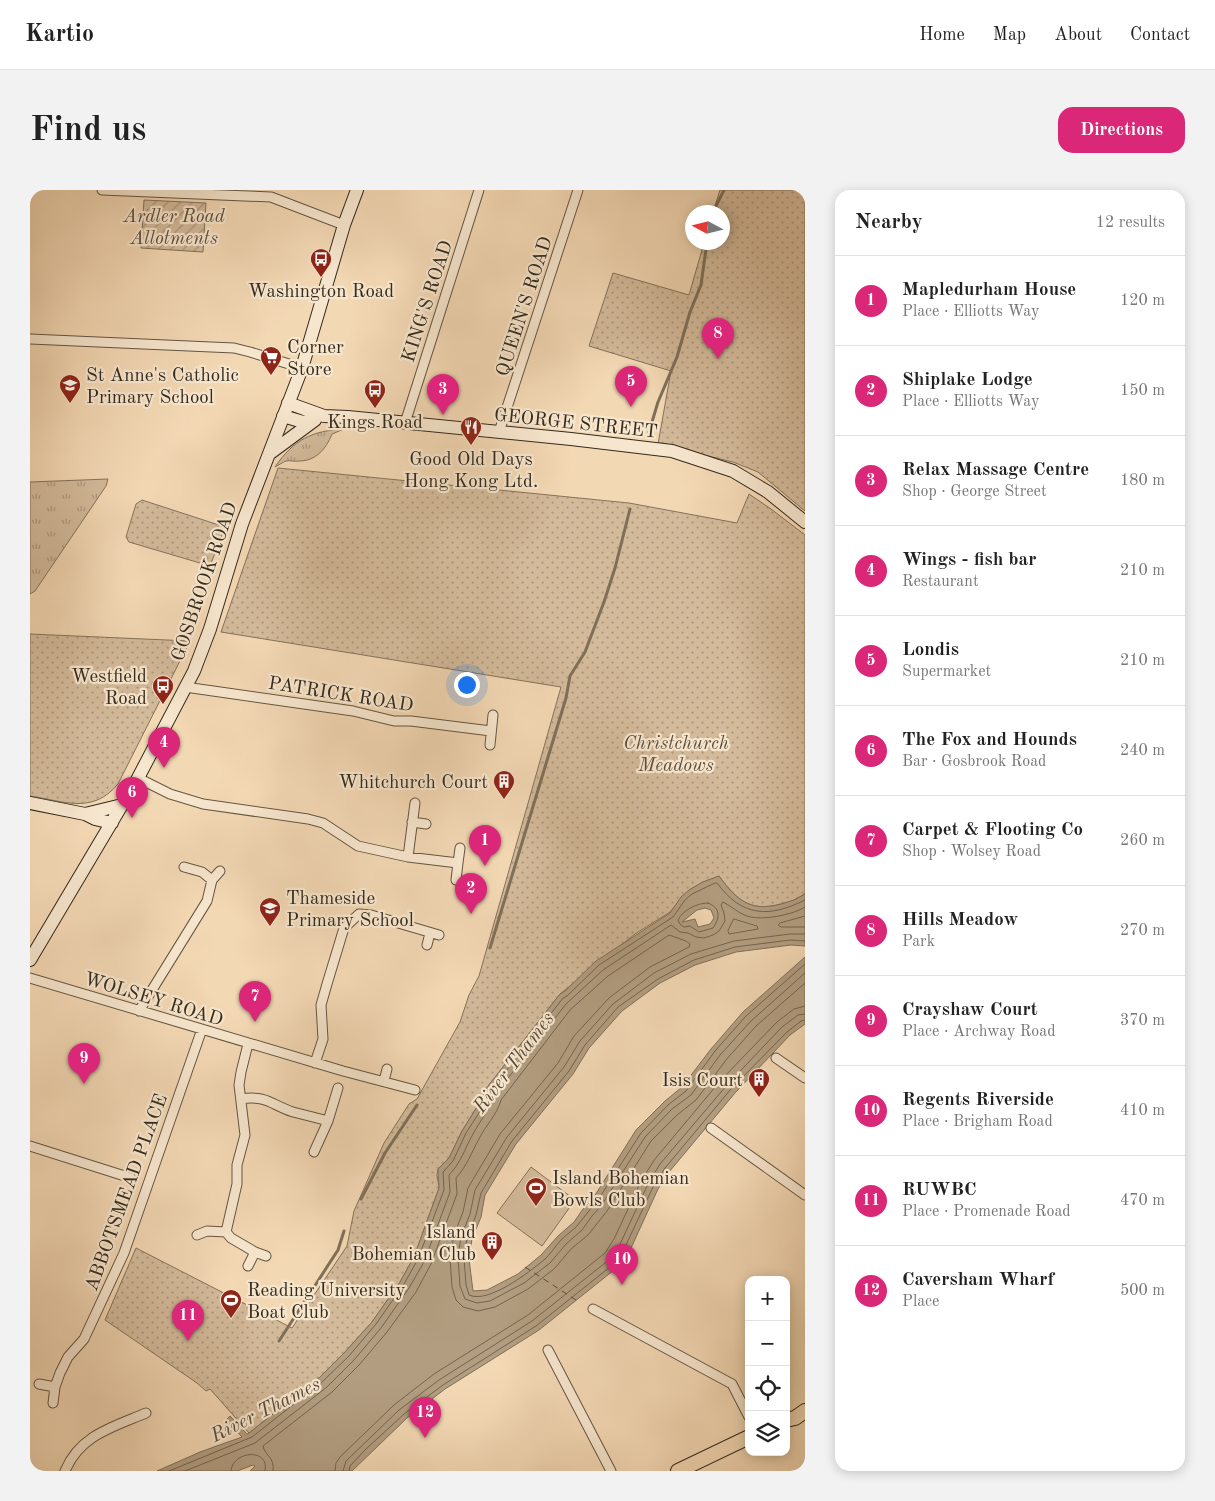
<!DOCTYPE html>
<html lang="en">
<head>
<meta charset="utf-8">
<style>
	:root { --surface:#fff; --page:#f2f2f2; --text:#222; --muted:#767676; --line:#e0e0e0; --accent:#db2777 }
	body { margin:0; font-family:"Old Standard TT",serif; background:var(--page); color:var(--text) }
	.controls { position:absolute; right:15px; bottom:15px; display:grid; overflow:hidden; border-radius:10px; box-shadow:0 2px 12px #0003 }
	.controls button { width:45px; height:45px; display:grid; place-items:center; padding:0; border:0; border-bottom:1px solid var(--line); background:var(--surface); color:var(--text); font:25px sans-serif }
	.compass { position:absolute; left:655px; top:15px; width:45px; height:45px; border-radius:50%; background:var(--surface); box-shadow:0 2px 12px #0003; rotate:277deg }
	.you { position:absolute; left:436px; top:494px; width:18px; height:18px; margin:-12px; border:4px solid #fff; border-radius:50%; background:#1a73e8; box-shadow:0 0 0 8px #1a73e833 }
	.badge { display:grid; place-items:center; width:32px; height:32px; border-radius:50%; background:var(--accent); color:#fff; font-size:16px; font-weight:700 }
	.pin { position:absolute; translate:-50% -41px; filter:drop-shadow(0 1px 2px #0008) }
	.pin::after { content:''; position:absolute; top:26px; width:18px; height:15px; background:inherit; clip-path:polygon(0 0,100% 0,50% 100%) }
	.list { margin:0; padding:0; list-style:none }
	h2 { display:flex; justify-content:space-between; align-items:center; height:65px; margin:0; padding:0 20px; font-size:21px }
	h2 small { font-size:16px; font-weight:400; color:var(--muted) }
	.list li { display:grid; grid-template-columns:32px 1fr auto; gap:15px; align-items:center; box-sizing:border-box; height:90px; padding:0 20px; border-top:1px solid var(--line) }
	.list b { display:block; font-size:19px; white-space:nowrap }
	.list p { margin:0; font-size:16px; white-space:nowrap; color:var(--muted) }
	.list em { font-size:16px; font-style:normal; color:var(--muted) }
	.icon { flex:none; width:28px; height:28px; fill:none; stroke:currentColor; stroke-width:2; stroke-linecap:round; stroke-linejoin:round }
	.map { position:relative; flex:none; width:775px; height:1281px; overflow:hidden; border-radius:15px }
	header { display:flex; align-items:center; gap:30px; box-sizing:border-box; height:70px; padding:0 25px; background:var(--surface); border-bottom:1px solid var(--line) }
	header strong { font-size:24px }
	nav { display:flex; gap:28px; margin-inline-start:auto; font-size:18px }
	.intro { display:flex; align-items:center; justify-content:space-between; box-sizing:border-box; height:120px; padding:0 30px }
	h1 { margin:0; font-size:35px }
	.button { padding:12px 22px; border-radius:15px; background:var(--accent); color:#fff; font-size:18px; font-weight:700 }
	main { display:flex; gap:30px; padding:0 30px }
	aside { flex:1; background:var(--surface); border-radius:15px; box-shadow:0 2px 12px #0003 }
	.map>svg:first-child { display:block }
	.grass { fill:url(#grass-tufts); stroke:#84725b }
	.park { fill:url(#park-dots); stroke:#84725b }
	.garden { fill:url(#garden-furrows); stroke:#84725b }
	.pitch { fill:#d3ba9a; stroke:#84725b }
	.water { fill:#b29d80; stroke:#806f58; fill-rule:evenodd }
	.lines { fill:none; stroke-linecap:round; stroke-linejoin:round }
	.shore { stroke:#73644e; stroke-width:1 }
	.stream { stroke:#806f58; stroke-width:3 }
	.ferry { stroke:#5a4c3a; stroke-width:1; stroke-dasharray:6 5; stroke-linecap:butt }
	.street-casing { stroke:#645642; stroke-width:11 }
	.secondary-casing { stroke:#342a1c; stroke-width:14 }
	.primary-casing { stroke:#342a1c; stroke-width:16 }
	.street { stroke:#f7e6ce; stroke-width:9 }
	.secondary { stroke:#f7e6ce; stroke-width:12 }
	.primary { stroke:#f3d8b4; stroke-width:14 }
	.labels { text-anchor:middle; stroke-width:4.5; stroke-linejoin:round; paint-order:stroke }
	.park-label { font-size:19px; font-style:italic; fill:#5c4e3c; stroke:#f7e6ce }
	.poi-label { font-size:19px; fill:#342a1c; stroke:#f7e6ce; text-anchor:start }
	.street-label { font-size:19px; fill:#342a1c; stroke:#f7e6ce }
	.water-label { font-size:20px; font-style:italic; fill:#5a4c3a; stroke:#f7e6ce }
</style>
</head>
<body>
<header>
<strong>Kartio</strong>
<nav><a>Home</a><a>Map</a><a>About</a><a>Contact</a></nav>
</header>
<div class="intro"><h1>Find us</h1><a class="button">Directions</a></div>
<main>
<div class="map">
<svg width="775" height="1281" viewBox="0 0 775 1281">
	<defs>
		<pattern id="grass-tufts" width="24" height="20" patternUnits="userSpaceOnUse" patternTransform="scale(1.25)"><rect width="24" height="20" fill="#d3ba9a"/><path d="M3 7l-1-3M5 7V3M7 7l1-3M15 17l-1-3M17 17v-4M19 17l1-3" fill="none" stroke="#ac977d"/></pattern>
		<pattern id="park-dots" width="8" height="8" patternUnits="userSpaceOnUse" patternTransform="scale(1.25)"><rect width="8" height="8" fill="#d3ba9a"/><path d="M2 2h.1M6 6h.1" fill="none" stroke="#ac977d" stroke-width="1.8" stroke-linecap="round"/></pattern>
		<pattern id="garden-furrows" width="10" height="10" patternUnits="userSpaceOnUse" patternTransform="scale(1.25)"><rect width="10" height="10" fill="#d3ba9a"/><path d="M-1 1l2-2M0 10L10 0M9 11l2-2" fill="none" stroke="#ac977d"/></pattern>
	</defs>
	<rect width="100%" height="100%" fill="#f3d8b4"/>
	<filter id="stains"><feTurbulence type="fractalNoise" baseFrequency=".004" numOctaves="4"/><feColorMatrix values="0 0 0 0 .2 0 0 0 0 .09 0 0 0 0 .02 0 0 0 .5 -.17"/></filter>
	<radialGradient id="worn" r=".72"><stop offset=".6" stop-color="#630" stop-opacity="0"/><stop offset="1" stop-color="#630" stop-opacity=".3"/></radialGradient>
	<path class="grass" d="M314,239L302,244C296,259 286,271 269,271C264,272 261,270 256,271C253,272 249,275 245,277C264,249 282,241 314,239Z
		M78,289L76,296L5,401L0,404V292Z"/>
	<path class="park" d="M690,0H775V321L728,282L703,272L628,254L641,181L559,156L583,83L659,105L674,53L692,52V22H683Z
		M248,278L599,313L707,333L719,304L741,319L775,345V704C771,706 768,708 764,710C727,723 712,718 689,686L673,692L659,700L640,722L605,744L530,804L455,900L452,909L432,941L419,968L408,979L407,985L409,998L384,1067L370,1092L342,1132L315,1162L289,1188L219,1243L180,1199L176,1201L167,1193L75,1130L106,1058L262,1138L317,1056L324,1021L354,953L379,914L387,909L430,832L439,805L449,786L531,497L191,442Z
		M112,310L195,337L180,376L99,352L96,347L106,314Z
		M0,444L160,451L88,594C62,625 34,611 0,606Z"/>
	<path class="garden" d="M114,10L176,13L173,62L111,58Z"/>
	<path class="pitch" d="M501,977L545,1010L512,1056L467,1023Z"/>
	<path class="water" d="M689,686C712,718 727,723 764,710C768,708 771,706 775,704V756L761,755L706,762L665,775L630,793L592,821L559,858L543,884L486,954L455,1005L451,1027L442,1049L439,1069L443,1101L457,1100L488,1084L511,1065L528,1046L544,1032L553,1019L562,1010L606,940L635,911L652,897L681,859L713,822L775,767V834L760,845L705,903L639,982L628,999L601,1058L589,1076L509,1140L415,1199L377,1228L322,1281H220L225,1276L223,1275L207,1281H127L170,1262L212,1247L196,1230L200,1226L217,1244L219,1243L289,1188L315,1162L342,1132L370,1092L384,1067L409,998L408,979L419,968L432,941L452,909L455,900L530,804L534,802L566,771L640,723L651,707L659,700L673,692ZM675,718L681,720L684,728L680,734L668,737L665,729L652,732L667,720Z"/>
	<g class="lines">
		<path class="shore" d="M678,713C691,718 690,728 683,738L669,742L660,736L654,737L650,734L648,730C653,720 667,713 678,713Z
			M775,726L750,733L748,735L751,737H775
			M704,729L727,736L728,739L699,744L698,741Z
			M775,744H760L704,751L661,764L624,783L583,814L550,851L534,877L477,947L445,1000L440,1024L431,1047L428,1067L430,1096L435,1109L447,1113L460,1111L494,1093L520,1073L536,1054L552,1040L562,1026L571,1016L615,947L642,919L661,905L690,865L721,831L775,783
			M775,751L760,750L705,757L664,770L628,789L588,817L555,855L539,881L482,951L451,1003L446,1025L437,1048L434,1068L436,1095L439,1105C459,1114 499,1082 514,1070C521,1064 525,1056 532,1049C536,1045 542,1041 546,1037C553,1029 559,1020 566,1013L611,943L638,915L656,901L685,861L716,826L775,774
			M139,1281L222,1247L292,1192L319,1166L346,1134L374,1094L388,1069L414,1000L413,982L423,971L436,943L456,912L459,903L533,808L537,806L569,775L643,727L655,710L662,704L685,693H687C712,727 739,728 775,710
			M155,1281L225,1253L297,1197L324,1170L351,1138L379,1098L394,1072L420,1002L419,985C432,971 434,960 443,944C450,931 459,920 464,906L536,814L573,780L641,735L650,742L658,743L666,747L674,748L683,745L689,741L695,731L694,723L691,715L693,712C701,716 708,723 717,726C731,731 763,725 775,717
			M201,1281C202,1261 240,1257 235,1281
			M243,1281C245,1267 235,1266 233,1256L302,1202L329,1175L357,1142L386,1102L401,1074L427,1004L426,988C437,976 441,963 449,949C455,936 467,925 471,910L540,820L578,786L639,745L656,751L660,754L659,757L620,777L579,808L544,846L528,873L470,944L438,998L433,1022L424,1045L420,1068L422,1097L426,1110L433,1117L448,1121L465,1117L498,1099L524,1079L541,1059L558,1045L577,1021L621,951L647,925L666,910L696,870L726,836L775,793
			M305,1281L306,1273L310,1267L364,1215L404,1184L498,1125L575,1063L584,1049L611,991L625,969L691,890L747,832L764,819L775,816
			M313,1281L316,1271L369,1220L409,1190L502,1131L580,1069L591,1052L618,994L630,974L697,895L752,837L768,825L775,824
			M319,1281L320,1276L335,1260L374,1224L413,1195L506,1136L585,1073L596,1055L623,997L635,978L701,899L757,842L771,831L775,830"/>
		<path class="stream" d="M683,22L694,0
			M619,242L628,212L647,167L660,122L671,95L677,52
			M460,758L536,508L540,486L555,462L574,412L585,378L600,319
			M331,1009L355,963L387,915
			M249,1151L308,1060L314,1041"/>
		<path class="ferry" d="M495,1077L546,1110"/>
		<g class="street-casing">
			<path id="street" d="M72,0L241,7L314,35
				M0,149L204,158L220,162L272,178
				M375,233L449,0
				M469,242L548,0
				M155,497L323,521L364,531H381L461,541
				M460,555L463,525
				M108,588L140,604L173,614L278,629L293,633L328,656L378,667L428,673L430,658
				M382,632L396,634
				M378,667L385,613
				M154,677L172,682L182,690
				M426,690L428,673
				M397,755L400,743
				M0,788L313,881L385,900
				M109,821L177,711L182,690L190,681
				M746,868L775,888
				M285,873L293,849L291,815L297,794L314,738L329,724L341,725L409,745
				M354,891L357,879
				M211,909C238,905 241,915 263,922C275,925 287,928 298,931
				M681,938L775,1005
				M0,956L101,988
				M284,962L298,931L308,898
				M196,1042L201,1048L225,1062
				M167,1045L177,1041L196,1042L207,994V975L215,945L209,895L211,882L218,854
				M218,1076L225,1062L236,1066
				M563,1119L702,1194L719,1227
				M518,1160L581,1281
				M9,1194L25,1197
				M23,1213L25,1197L30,1183L38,1167L54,1149L94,1063L172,839
				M35,1281C50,1245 83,1237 116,1223"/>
		</g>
		<g class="secondary-casing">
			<path id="secondary" d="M258,213L294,226L318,227L541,249L642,261L703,281L738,302L775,332
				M253,226L273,232L285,230
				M239,264L285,230
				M0,613L55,624L65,629L82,633
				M55,624L92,615
				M0,770L108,588L164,481L180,439L212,334L272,178L314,35L327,0"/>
		</g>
		<g class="primary-casing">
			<path id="primary" d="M756,1230L765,1228L775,1221
				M648,1281L719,1247"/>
		</g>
		<use href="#street" class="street"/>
		<use href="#secondary" class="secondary"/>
		<use href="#primary" class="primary"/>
	</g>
	<defs>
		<g id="bus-pin" transform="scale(1.125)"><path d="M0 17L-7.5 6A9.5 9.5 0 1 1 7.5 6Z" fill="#8f2418" stroke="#f7e6ce"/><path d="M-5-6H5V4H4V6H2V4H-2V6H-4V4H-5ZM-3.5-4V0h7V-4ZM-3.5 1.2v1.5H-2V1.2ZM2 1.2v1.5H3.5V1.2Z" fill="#fff"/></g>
		<g id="supermarket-pin" transform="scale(1.125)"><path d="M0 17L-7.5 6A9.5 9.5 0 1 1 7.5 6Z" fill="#8f2418" stroke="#f7e6ce"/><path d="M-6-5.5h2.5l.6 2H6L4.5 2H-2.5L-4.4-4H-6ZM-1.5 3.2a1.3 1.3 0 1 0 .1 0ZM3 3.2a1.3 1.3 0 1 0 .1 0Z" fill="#fff"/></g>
		<g id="school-pin" transform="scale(1.125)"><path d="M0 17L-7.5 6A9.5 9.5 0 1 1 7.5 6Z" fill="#8f2418" stroke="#f7e6ce"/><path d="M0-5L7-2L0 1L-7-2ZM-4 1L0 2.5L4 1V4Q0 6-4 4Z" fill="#fff"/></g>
		<g id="restaurant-pin" transform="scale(1.125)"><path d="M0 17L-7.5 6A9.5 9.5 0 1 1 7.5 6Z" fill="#8f2418" stroke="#f7e6ce"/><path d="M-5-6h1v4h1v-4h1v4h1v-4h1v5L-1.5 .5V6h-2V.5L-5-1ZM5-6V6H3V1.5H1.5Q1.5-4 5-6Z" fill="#fff"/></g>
		<g id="building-pin" transform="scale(1.125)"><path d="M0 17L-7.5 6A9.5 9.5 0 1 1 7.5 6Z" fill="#8f2418" stroke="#f7e6ce"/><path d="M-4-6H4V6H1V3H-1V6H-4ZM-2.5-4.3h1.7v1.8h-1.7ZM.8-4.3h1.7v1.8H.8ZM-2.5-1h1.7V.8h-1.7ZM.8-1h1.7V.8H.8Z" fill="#fff"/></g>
		<g id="stadium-pin" transform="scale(1.125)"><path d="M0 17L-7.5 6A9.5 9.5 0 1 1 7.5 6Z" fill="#8f2418" stroke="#f7e6ce"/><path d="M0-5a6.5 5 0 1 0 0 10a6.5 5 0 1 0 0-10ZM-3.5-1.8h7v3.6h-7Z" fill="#fff"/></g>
	</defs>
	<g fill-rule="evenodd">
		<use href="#bus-pin" x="291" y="69"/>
		<use href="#supermarket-pin" x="241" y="167"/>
		<use href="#school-pin" x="40" y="195"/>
		<use href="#bus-pin" x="345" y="200"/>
		<use href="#restaurant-pin" x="441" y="237"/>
		<use href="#bus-pin" x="133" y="496"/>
		<use href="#building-pin" x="474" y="591"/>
		<use href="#school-pin" x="240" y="718"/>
		<use href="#building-pin" x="729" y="889"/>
		<use href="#stadium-pin" x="506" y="998"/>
		<use href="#building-pin" x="462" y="1052"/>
		<use href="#stadium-pin" x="201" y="1110"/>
	</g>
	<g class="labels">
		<g class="park-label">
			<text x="144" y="32">Ardler Road<tspan x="144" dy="22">Allotments</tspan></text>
			<text x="646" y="559">Christchurch<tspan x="646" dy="22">Meadows</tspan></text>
		</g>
		<g class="poi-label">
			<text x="291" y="107" text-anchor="middle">Washington Road</text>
			<text x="257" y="163">Corner<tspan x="257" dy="22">Store</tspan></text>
			<text x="56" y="191">St Anne's Catholic<tspan x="56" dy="22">Primary School</tspan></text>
			<text x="345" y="238" text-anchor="middle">Kings Road</text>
			<text x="441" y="275" text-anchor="middle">Good Old Days<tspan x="441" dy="22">Hong Kong Ltd.</tspan></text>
			<text x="117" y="492" text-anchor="end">Westfield<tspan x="117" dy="22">Road</tspan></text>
			<text x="458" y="598" text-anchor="end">Whitchurch Court</text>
			<text x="256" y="714">Thameside<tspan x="256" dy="22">Primary School</tspan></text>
			<text x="713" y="896" text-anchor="end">Isis Court</text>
			<text x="522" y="994">Island Bohemian<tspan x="522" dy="22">Bowls Club</tspan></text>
			<text x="446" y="1048" text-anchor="end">Island<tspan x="446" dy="22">Bohemian Club</tspan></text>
			<text x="217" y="1106">Reading University<tspan x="217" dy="22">Boat Club</tspan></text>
		</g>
		<g class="street-label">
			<text transform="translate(396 111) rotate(-72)" y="7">KING'S ROAD</text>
			<text transform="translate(493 116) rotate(-72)" y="7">QUEEN'S ROAD</text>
			<text transform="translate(546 232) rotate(6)" y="7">GEORGE STREET</text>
			<text transform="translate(173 391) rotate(-71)" y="7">GOSBROOK ROAD</text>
			<text transform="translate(311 503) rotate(9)" y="7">PATRICK ROAD</text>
			<text transform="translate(124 808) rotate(17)" y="7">WOLSEY ROAD</text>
			<text transform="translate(95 1002) rotate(-70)" y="7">ABBOTSMEAD PLACE</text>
		</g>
		<g class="water-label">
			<text transform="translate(483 872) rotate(-53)" y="7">River Thames</text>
			<text transform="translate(235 1219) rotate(-27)" y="7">River Thames</text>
		</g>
	</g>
	<rect width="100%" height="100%" filter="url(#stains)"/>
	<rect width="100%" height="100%" fill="url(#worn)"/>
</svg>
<div class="controls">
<button>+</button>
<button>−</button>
<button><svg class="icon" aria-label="locate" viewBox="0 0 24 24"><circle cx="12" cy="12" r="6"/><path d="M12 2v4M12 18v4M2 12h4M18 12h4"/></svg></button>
<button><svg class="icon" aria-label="layers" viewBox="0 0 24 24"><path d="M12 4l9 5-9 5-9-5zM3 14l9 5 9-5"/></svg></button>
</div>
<svg class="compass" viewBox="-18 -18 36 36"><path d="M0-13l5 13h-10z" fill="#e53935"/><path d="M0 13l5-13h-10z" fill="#767676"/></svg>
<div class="you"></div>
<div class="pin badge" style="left:455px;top:676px">1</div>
<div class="pin badge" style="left:441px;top:724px">2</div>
<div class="pin badge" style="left:413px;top:225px">3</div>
<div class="pin badge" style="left:134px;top:578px">4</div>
<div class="pin badge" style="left:601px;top:217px">5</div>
<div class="pin badge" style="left:102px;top:628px">6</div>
<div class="pin badge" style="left:225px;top:832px">7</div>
<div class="pin badge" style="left:688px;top:169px">8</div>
<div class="pin badge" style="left:54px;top:894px">9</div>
<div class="pin badge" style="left:592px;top:1095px">10</div>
<div class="pin badge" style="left:158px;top:1151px">11</div>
<div class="pin badge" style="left:395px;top:1248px">12</div>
</div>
<aside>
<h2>Nearby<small>12 results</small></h2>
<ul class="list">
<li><span class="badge">1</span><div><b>Mapledurham House</b><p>Place · Elliotts Way</p></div><em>120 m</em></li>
<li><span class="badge">2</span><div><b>Shiplake Lodge</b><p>Place · Elliotts Way</p></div><em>150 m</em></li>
<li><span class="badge">3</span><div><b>Relax Massage Centre</b><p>Shop · George Street</p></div><em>180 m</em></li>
<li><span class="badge">4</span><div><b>Wings - fish bar</b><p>Restaurant</p></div><em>210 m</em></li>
<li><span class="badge">5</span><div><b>Londis</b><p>Supermarket</p></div><em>210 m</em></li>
<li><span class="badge">6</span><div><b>The Fox and Hounds</b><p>Bar · Gosbrook Road</p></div><em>240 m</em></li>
<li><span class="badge">7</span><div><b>Carpet &amp; Flooting Co</b><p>Shop · Wolsey Road</p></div><em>260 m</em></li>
<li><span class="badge">8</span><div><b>Hills Meadow</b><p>Park</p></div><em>270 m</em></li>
<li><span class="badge">9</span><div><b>Crayshaw Court</b><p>Place · Archway Road</p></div><em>370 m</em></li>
<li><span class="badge">10</span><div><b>Regents Riverside</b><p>Place · Brigham Road</p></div><em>410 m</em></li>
<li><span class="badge">11</span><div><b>RUWBC</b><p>Place · Promenade Road</p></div><em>470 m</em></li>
<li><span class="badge">12</span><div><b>Caversham Wharf</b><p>Place</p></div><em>500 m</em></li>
</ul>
</aside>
</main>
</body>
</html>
